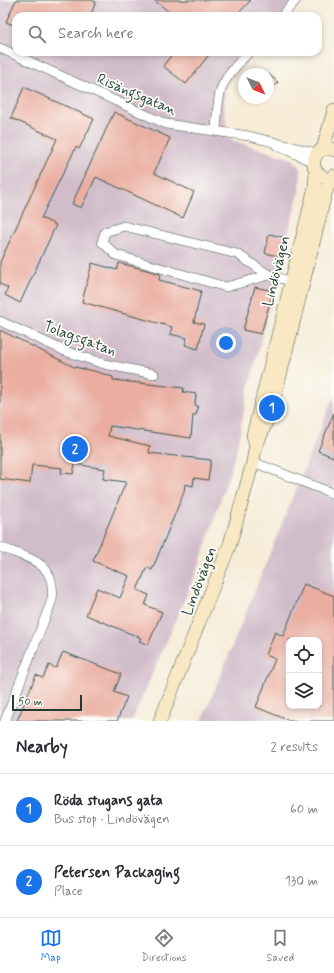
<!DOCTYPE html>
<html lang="en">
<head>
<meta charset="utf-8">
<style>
	:root { --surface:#fff; --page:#f2f2f3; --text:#2b2b33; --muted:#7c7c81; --line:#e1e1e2; --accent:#1a73e8 }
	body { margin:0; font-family:Mynerve,sans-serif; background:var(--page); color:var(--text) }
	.controls { position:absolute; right:12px; bottom:12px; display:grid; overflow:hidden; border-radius:8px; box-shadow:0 2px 6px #0003 }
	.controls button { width:36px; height:36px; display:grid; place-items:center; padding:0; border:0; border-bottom:1px solid var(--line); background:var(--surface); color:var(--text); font:20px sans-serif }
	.compass { position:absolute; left:238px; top:68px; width:36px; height:36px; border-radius:50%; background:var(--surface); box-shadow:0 2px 6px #0003; rotate:132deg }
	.scale { position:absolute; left:12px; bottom:10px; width:70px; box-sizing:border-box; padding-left:4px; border:2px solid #1f3d34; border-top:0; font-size:11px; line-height:14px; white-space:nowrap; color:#1f3d34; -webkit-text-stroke:3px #fdfcf7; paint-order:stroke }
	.you { position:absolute; left:226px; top:343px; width:14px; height:14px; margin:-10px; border:3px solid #fff; border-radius:50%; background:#1a73e8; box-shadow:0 0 0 6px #1a73e833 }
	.badge { display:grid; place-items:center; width:26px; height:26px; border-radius:50%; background:var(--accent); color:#fff; font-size:13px; font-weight:700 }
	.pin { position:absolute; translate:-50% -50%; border:2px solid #fff; box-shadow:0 1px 4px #0006 }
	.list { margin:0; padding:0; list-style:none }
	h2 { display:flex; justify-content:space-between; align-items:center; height:52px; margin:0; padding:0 16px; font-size:17px }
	h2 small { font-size:13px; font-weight:400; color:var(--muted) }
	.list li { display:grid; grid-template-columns:26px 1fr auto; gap:12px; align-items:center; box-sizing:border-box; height:72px; padding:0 16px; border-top:1px solid var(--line) }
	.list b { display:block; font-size:15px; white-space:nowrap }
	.list p { margin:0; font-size:13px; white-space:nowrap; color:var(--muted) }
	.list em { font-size:13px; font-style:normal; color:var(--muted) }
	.icon { flex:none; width:22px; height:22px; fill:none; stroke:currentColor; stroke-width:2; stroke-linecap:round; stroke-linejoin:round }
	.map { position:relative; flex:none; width:334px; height:721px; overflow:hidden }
	.search { position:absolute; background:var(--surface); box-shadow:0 2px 6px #0003; left:12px; right:12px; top:12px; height:44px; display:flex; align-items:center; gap:10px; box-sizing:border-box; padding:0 14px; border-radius:12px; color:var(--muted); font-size:15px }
	.sheet { height:196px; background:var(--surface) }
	nav { display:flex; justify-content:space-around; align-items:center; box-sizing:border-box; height:56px; border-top:1px solid var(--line); background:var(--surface); font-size:11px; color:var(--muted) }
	nav a { display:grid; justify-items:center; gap:2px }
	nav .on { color:var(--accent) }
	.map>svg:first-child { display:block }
	.industrial { fill:#d1bdca; fill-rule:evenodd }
	.building { fill:#eaada0; fill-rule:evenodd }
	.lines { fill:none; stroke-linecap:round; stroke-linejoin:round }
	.street-casing { stroke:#3f574d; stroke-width:10 }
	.secondary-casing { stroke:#3f574d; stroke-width:14 }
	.street { stroke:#fff; stroke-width:9 }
	.secondary { stroke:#f8e8c3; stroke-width:13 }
	.labels { text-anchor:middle; stroke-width:3.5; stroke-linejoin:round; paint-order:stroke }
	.street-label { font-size:15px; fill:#1f3d34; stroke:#fdfcf7 }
</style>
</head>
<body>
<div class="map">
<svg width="334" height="721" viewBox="0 0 334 721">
	<rect width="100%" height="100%" fill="#fdfcf7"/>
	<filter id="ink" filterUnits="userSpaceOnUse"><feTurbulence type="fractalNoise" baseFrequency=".025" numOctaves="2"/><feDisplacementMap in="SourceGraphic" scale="8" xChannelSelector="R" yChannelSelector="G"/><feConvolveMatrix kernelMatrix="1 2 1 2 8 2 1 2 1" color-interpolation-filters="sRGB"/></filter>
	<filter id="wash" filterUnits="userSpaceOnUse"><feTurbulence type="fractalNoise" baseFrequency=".012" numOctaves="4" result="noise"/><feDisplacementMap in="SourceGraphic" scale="16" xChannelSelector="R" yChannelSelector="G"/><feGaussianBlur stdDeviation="0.9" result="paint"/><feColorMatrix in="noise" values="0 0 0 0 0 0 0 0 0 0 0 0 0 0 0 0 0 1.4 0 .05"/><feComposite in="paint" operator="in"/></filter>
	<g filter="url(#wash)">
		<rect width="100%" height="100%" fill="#f6ecd8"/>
		<path class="industrial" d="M0,0H300L302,3L289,16H16V52H256L225,87L224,107L228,139L292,159L301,168L300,188L248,391L235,456L199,566L132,721H0Z
			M334,395V721H202ZM289,640H319V706H289Z"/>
		<g id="blocks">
			<path class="building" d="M16,0H91L96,2L90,16H16V26L6,22Z
				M154,0H251L236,16H174Z
				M174,52H211L186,84L163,66Z
				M268,74L278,82L268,94Z
				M24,87L94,119L79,149L76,147L41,218L56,225L20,303L5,295L8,288L0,284V262L57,139L11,118Z
				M114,112L170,138L154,173L194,192L183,218L96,177L81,208L72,204Z
				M269,234L287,238L282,257L265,253Z
				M92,263L117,270L119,263L154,272L160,274L159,280L201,291L194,322L204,324L198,349L185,345L187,338L170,334L172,327L82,302Z
				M255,287L273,291L261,334L243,330Z
				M0,330L74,367L94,371L113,377V380L184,388L183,392L196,394L195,405L198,406L196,415H193L191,438L110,426L108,436L150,446L149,453L211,460L208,480L194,478L193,486L185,484L184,492L152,570L147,567L137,590L149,595L145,605L162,612L148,645L139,641L141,638L86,615L97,588L120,598L129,576L93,561L126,482L103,479L105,469L75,464L73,474L61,473L62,468L32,465L30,483L0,479Z
				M334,413V457L318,451Z
				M304,584L334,596V721H290L256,707L275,659L266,655L275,632L283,636ZM289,640H319V706H289Z
				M63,652L121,674L114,692L127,697L117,721H17L36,675L43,678L49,665L56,668Z"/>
		</g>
	</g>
	<g filter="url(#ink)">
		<use href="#blocks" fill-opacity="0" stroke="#3f574d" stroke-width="1"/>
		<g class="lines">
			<g class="street-casing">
				<path id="street" d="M282,16L296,0
					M0,48L166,124L249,136L317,153
					M216,130C219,87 218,84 249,52
					M276,145L313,162
					M269,275L237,254L124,226L105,232L102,242L116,255L226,287L269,275L297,283
					M0,321L65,351L104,364L154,374
					M253,462L334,494
					M0,547C29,559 57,561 52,600L5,721"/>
			</g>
			<g class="secondary-casing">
				<path id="secondary" d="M323,149L334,110
					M322,176C305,167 317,142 334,150
					M255,443L253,435L315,187L316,171
					M160,721L230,544L253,462L255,449L272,408L326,191L333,176"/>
			</g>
			<use href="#street" class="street"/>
			<use href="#secondary" class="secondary"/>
		</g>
	</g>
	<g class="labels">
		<g class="street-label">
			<text transform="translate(137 94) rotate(23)" y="5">Risängsgatan</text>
			<text transform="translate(276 271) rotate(-76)" y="5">Lindövägen</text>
			<text transform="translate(80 338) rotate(20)" y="5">Tolagsgatan</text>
			<text transform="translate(199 581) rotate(-69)" y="5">Lindövägen</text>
		</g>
	</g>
</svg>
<div class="controls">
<button><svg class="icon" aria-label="locate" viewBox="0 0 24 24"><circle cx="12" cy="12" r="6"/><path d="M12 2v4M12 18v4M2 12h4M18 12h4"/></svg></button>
<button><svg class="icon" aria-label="layers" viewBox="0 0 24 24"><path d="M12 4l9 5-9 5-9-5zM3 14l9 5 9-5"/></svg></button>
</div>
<svg class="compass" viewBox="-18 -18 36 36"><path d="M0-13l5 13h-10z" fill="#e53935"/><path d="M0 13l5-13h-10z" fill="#7c7c81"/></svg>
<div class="scale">50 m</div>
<div class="you"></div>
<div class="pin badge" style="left:272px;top:408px">1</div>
<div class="pin badge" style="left:75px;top:449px">2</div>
<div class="search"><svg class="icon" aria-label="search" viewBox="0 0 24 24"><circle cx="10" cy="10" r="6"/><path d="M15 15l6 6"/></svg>Search here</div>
</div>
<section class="sheet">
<h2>Nearby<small>2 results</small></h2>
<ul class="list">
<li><span class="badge">1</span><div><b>Röda stugans gata</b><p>Bus stop · Lindövägen</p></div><em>60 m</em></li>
<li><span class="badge">2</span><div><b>Petersen Packaging</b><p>Place</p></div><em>130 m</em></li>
</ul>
</section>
<nav>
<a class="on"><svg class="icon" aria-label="map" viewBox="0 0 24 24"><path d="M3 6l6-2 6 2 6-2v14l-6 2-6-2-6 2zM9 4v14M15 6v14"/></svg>Map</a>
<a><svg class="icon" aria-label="directions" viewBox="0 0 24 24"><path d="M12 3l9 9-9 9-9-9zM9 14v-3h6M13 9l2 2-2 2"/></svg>Directions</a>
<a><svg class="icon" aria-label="saved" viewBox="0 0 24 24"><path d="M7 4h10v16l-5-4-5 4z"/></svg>Saved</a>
</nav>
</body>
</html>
